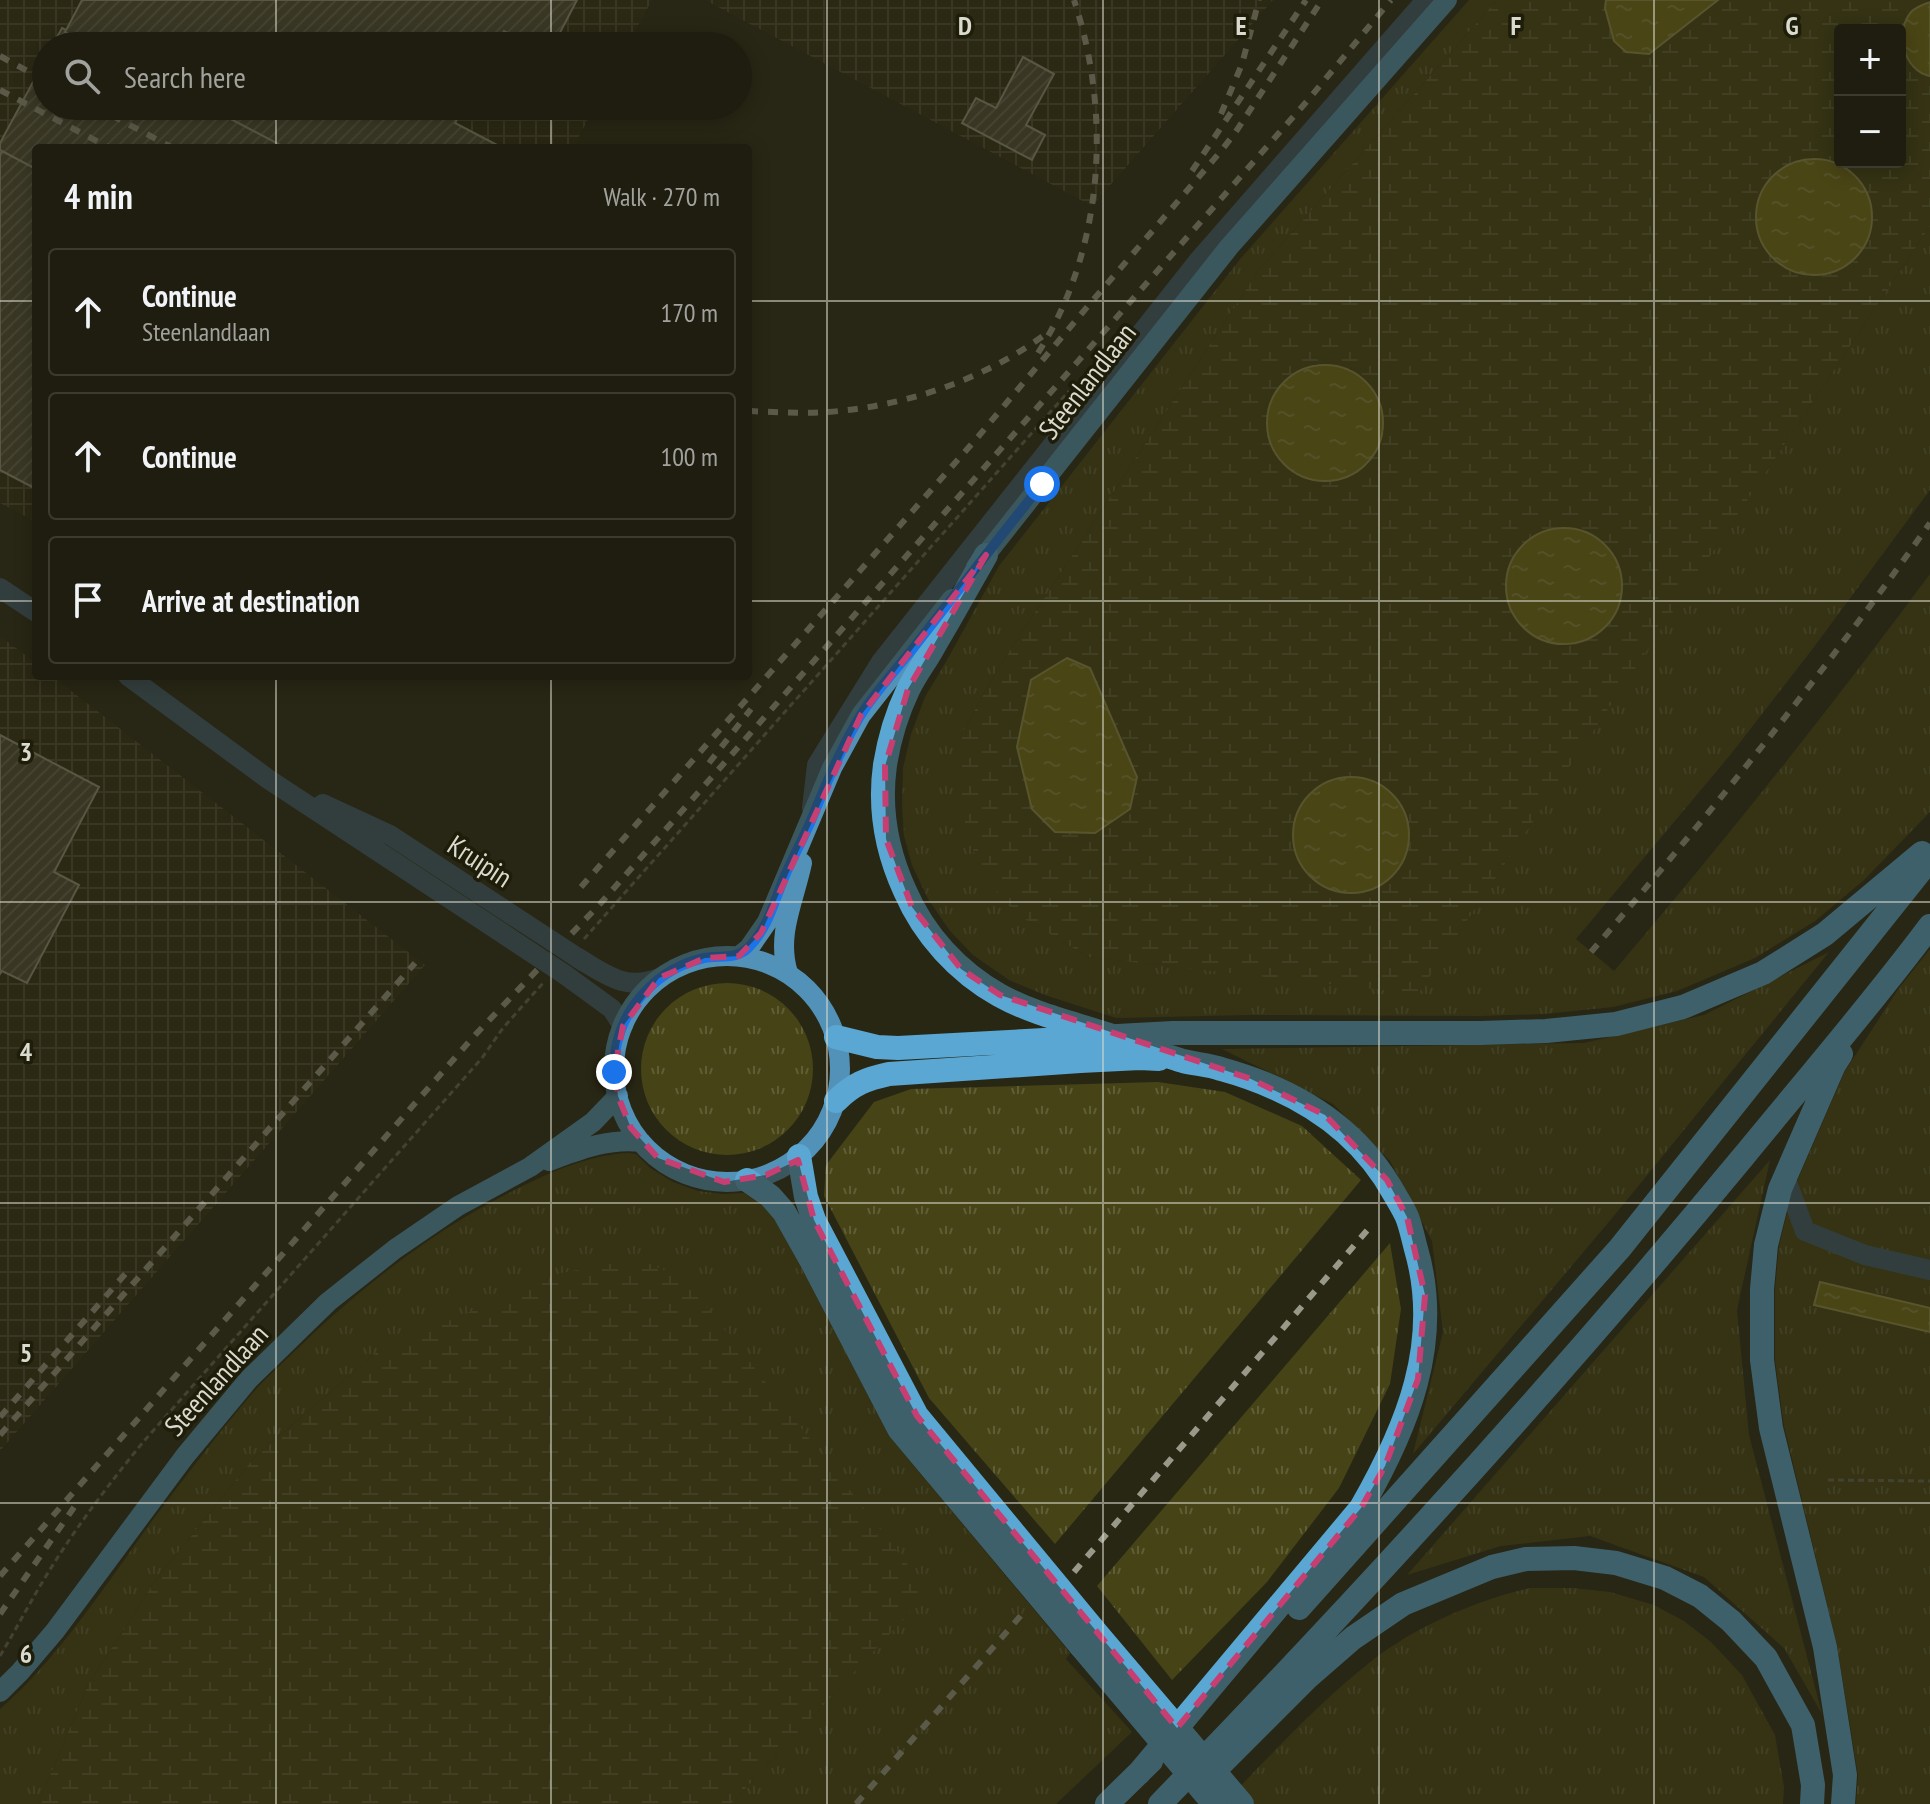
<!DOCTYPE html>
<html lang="en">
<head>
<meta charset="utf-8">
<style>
	:root { --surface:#1e1d0f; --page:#2b2a1d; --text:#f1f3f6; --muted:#a1a29e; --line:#3c3b2f }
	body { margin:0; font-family:"PT Sans Narrow",sans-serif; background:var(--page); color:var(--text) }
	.controls { position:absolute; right:24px; top:24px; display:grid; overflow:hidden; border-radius:8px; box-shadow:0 4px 20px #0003 }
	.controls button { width:72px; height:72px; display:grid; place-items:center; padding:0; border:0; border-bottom:2px solid var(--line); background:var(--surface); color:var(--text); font:40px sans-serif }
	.stop { position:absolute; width:24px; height:24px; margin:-18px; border:6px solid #1a73e8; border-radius:50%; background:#fff }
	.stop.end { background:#1a73e8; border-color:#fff; box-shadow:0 2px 8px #0008 }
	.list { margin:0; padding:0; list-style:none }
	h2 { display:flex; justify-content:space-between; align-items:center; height:104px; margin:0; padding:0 32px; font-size:34px }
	h2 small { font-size:26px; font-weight:400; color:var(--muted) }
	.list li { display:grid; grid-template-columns:52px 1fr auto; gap:24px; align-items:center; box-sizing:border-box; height:128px; margin:0 16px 16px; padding:0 16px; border:2px solid var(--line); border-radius:8px }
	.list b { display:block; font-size:30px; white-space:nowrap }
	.list p { margin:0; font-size:26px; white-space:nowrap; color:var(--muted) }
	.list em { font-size:26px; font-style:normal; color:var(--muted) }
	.icon { flex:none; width:44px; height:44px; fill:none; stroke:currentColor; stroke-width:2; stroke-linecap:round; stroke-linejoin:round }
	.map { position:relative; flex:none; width:1930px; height:1804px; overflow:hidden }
	.search { position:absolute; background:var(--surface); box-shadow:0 4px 20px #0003; left:32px; top:32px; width:720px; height:88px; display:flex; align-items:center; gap:20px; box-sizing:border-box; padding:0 28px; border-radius:44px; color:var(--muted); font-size:30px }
	.panel { position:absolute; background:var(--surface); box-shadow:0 4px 20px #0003; left:32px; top:144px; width:720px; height:536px; border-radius:8px }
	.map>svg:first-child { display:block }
	.industrial { fill:url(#industrial-grid) }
	.grass { fill:url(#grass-tufts) }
	.wetland { fill:url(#wetland-marsh); fill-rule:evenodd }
	.water { fill:url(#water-ripples); stroke:#908c4e; stroke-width:2 }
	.building { fill:url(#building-hatch); stroke:#93927c; stroke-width:2 }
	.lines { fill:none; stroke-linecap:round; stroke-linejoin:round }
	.path { stroke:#656554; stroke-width:3; stroke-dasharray:6 4; stroke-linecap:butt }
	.minor { stroke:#3f5c6f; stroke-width:20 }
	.major { stroke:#5392b8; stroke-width:20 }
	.highway { stroke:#5aa7d4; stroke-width:24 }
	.rail { stroke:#99998a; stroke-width:6; stroke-dasharray:10 10; stroke-linecap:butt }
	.minor-bridge { stroke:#3f5c6f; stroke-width:20 }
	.highway-bridge { stroke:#5aa7d4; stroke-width:24 }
	.route { stroke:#1a73e8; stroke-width:10 }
	.marked { fill:none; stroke:#c73f72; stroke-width:6; stroke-dasharray:16 10; stroke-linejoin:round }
	.grid { fill:none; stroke:#dadace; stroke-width:2; stroke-opacity:0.55 }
	.labels { text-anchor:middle; stroke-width:7; stroke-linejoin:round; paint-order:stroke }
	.street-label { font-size:28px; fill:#dadace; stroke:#1e1d0a }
	.grid-label { font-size:26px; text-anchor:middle; font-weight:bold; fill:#dadace; stroke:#1e1d0a; stroke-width:7; stroke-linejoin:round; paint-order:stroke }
</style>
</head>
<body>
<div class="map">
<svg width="1930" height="1804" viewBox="0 0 1930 1804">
	<defs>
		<pattern id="industrial-grid" width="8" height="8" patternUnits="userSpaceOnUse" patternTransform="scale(2)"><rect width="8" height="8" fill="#302e14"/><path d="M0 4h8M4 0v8" fill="none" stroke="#4d4c35"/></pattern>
		<pattern id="grass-tufts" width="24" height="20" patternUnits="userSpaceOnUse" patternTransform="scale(2)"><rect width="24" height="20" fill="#464316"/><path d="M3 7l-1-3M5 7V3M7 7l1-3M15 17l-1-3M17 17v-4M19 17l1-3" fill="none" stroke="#605e37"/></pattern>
		<pattern id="wetland-marsh" width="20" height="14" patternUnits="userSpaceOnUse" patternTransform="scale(2)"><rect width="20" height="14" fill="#464316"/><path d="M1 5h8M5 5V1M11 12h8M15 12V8" fill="none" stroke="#605e37"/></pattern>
		<pattern id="water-ripples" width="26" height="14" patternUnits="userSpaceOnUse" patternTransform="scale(2)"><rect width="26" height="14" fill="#716b17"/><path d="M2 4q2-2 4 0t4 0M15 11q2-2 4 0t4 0" fill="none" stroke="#8b8642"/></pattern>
		<pattern id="building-hatch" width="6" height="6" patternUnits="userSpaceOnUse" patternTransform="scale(2)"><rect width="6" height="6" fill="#4e4d38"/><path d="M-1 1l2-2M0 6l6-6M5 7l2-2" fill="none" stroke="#676654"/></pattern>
	</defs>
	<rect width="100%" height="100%" fill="#282714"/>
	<path class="industrial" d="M0,0H652L627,46H46V106H595L573,148H36V522L0,503Z
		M705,0H1273L1092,206Z
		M0,636L36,663V676H52L425,965L0,1451Z"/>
	<path class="grass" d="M1469,0H1497L1258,271L996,672L961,735L1016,913L1088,957L1418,993L1930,226V490L1814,647L1731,754L1576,939L1614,971C1724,842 1829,710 1930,574V812L1864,880L1815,921L1755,958L1677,991L1613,1007L1544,1014L1480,1016L1248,1015L1116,1018L1045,995L1009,980L973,955L950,931L928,899L912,865L904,836L902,807L903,768L911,734L925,697L947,660L999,566L1241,258Z
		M1930,949V1308L1820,1282L1815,1305L1930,1332V1804H1856L1858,1775L1837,1645L1784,1426L1775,1360V1289L1779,1246L1792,1193L1845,1071L1899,988Z
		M1829,952L1613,1217L1413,1454L1443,1332L1432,1241L1390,1161L1333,1104L1222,1049L1584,1043L1704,1015Z
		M641 1069a86 86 0 1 1 172 0a86 86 0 1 1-172 0Z
		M1158,1082L1225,1092L1302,1126L1361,1180L1055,1544L929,1398L824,1196L826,1165L874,1102L911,1089Z
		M628,1153L636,1154L650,1168L673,1182L698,1191L723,1194L744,1193L762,1205L774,1219L800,1265L889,1436L1070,1653L1066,1659L1132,1732L1056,1804H731L928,1592L378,1351L254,1458L155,1581L88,1685L38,1804H0V1709C58,1659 107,1583 152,1521C186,1476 220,1430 257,1388C269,1375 283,1363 296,1350C354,1294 417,1243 488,1204C529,1182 581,1155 628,1153Z
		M1770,1160L1737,1310L1749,1435L1822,1714L1784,1648L1704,1577L1590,1536L1501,1546L1407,1575Z
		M1390,1243L1401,1309L1390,1384L1339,1488L1267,1582L1172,1680L1097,1586Z
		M1530,1588H1573L1610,1592L1654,1605L1684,1621L1711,1642L1742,1675L1775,1735L1784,1787L1783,1804H1223C1270,1756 1316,1705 1369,1663C1412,1628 1476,1600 1530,1588Z"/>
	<path class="wetland" d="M1497,0H1606L1605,9L1649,54L1718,0H1930L1912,11L1924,75L1930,76V226L1418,994L1088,957L1015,913L980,872L959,802L961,735L996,672L1258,271ZM1840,30H1900V162H1840ZM1315,364L1351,369L1378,395L1384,431L1368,464L1336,481L1299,476L1282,382ZM1090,668L1137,777L1130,809L1095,832L1055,831Z
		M638,1259L685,1279L929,1592L731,1804H38L88,1685L155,1581L254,1458L378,1351L561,1273Z"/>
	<path class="water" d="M1606,0H1718L1649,54L1626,52L1614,41L1605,8Z
		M1930,2V76C1903,71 1894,30 1912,11C1916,7 1925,4 1930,2Z
		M1756 217a58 58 0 1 1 116 0a58 58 0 1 1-116 0Z
		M1267 423a58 58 0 1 1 116 0a58 58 0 1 1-116 0Z
		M1506 586a58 58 0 1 1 116 0a58 58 0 1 1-116 0Z
		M1067,658L1090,668L1137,777L1130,809L1095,833L1055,832L1032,809L1017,747L1031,680Z
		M1293 835a58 58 0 1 1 116 0a58 58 0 1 1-116 0Z
		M1820,1282L1930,1308V1332L1814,1305Z"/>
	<path class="building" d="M82,0H577L553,46H533L504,31L496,46H91L65,32Z
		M62,28L66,30L65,32L91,46H52Z
		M1023,57L1054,74L1026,125L1045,135L1032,160L962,123L976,98L996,108Z
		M46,58V106H206L286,148H36V169L0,150V143Z
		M206,106H464L455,123L499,146L498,148H286Z
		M2,151L36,169V489L0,470V155Z
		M0,735L99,787L54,872L79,885L27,983L2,971L0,974Z"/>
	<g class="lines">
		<path class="path" d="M584,939L1069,391
			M1828,1480L1930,1481
			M0,1656C15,1631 28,1606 43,1581C73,1531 108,1485 144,1441L482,1058L503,1028L543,983"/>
		<path class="minor" d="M0,588L36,612
			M128,676L268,779L508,937
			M323,804L390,835L523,922
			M812,808L817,765L881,662L1199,260L1426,0
			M578,958C607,975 625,991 659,978
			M564,974L612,1009L623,1026
			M1785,1177L1805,1231L1865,1255L1930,1270"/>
		<path class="major" d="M976,567L1229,247L1447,0
			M739,956L749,948L767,922L832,768L861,715L952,599
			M614 1069a113 113 0 1 1 226 0a113 113 0 1 1-226 0Z
			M788,973C776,935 794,901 802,863
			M549,1161C579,1150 608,1138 641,1142
			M0,1692L20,1672L55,1631L185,1456L249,1379L328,1302L395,1249L458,1206L530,1167L593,1122L618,1096"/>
		<path class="highway" d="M986,555C969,585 952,616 934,646C926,661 915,675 908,690C897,713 889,740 885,765C879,808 887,852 905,891C924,935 958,972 999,995C1033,1014 1073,1023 1109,1035C1134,1043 1158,1054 1183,1061C1195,1064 1209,1065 1221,1069C1294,1089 1358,1127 1395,1195C1399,1202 1404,1210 1407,1217C1411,1227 1413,1238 1416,1249C1443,1342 1407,1428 1361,1508L1139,1773
			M836,1037L877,1047L898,1048L1173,1033H1481L1546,1031L1616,1024L1683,1007L1763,973L1825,934L1922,853
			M1841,1054L1834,1065L1780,1189L1766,1245L1762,1289V1360L1771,1428L1825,1647L1845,1775L1843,1804
			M836,1101C853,1084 866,1079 889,1074L1080,1061L1140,1058L1159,1059
			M799,1156L806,1197L814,1220L917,1416L1094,1630
			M747,1180L770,1196L784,1212L811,1260L899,1429L1080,1645
			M1299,1608L1620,1248L1930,859
			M1217,1768L1307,1678L1353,1638L1403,1604L1492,1567L1526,1559L1574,1558L1616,1563L1665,1578L1700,1596L1731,1621L1766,1658L1803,1725L1813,1785L1812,1804
			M1107,1804L1151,1761
			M1160,1804C1362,1596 1558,1381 1743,1157C1806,1080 1871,1005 1930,926"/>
		<path class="rail" d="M0,56L46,81
			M0,90L110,148
			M94,106L173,148
			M1221,114L1242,64L1259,0
			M1192,171L1306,0
			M1038,353C1104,249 1112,115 1074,0
			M748,411C775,412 802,414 828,412C906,406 984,380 1047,333
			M709,763L751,709
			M581,887L977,438L1088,306L1221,151L1235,133L1322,0
			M1591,952C1710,814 1825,672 1930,523
			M0,1417L127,1272
			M0,1435L415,963
			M1074,1572L1370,1227
			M0,1576L475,1035L600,904L1308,100L1391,0
			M0,1614L77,1503
			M856,1804L1024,1612"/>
		<path class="minor-bridge" d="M523,922L578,958
			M508,937L564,974"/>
		<path class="highway-bridge" d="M1094,1630L1242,1804
			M1080,1645L1214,1804"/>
	</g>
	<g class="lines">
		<path class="route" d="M614,1072C615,1064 615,1056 616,1048C624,1004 660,968 704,958C720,955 737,960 749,947C768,928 774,902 784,878C792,859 802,841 810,823C825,787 839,752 859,718C874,693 896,670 915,646C957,592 999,538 1042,484"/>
	</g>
	<path d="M0 0H1930V1804H0ZM986,555L908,689L885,766L886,839L912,907L961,969L1000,995L1251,1079L1325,1115L1387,1180L1407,1217L1425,1295L1418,1379L1385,1466L1361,1508L1177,1728L917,1416L814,1220L798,1160L766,1175L724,1182L658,1158L631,1128L618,1096L614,1072L623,1026L659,978L705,958L739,956L761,933L861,715Z" fill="#282714" fill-opacity=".55" fill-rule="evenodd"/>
	<path class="marked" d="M986,555L908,689L885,766L886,839L912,907L961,969L1000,995L1251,1079L1325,1115L1387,1180L1407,1217L1425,1295L1418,1379L1385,1466L1361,1508L1177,1728L917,1416L814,1220L798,1160L766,1175L724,1182L658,1158L631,1128L618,1096L614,1072L623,1026L659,978L705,958L739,956L761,933L861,715Z"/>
	<path class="grid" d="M276,0V46M551,0V46M827,0V1804M1103,0V1804M1379,0V1804M1654,0V1804M276,106V148M551,106V148M0,301H36M748,301H1930M0,601H36M748,601H1930M276,676V1804M551,676V1804M0,902H1930M0,1203H1930M0,1503H1930"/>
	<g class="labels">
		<g class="street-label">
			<text transform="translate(1087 381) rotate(-52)" y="10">Steenlandlaan</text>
			<text transform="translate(480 861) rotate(33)" y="10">Kruipin</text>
			<text transform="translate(216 1380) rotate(-48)" y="10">Steenlandlaan</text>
		</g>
	</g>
	<g class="grid-label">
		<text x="965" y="35">D</text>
		<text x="1241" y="35">E</text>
		<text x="1516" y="35">F</text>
		<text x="1792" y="35">G</text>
		<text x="26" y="761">3</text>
		<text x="26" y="1061">4</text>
		<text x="26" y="1362">5</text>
		<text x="26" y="1663">6</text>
	</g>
</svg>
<div class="controls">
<button>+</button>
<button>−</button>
</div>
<div class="stop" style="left:1042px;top:484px"></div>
<div class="stop end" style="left:614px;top:1072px"></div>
<div class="search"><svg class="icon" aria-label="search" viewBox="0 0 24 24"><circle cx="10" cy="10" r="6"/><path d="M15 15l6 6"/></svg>Search here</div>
<section class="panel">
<h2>4 min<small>Walk · 270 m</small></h2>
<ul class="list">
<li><svg class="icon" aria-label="ahead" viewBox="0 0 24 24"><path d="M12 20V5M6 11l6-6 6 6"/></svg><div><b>Continue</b><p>Steenlandlaan</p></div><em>170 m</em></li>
<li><svg class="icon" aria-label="ahead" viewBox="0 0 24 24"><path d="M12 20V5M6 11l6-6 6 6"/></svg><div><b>Continue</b></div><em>100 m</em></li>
<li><svg class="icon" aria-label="arrive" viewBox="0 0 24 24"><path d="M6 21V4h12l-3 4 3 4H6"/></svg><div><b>Arrive at destination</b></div></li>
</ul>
</section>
</div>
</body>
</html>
